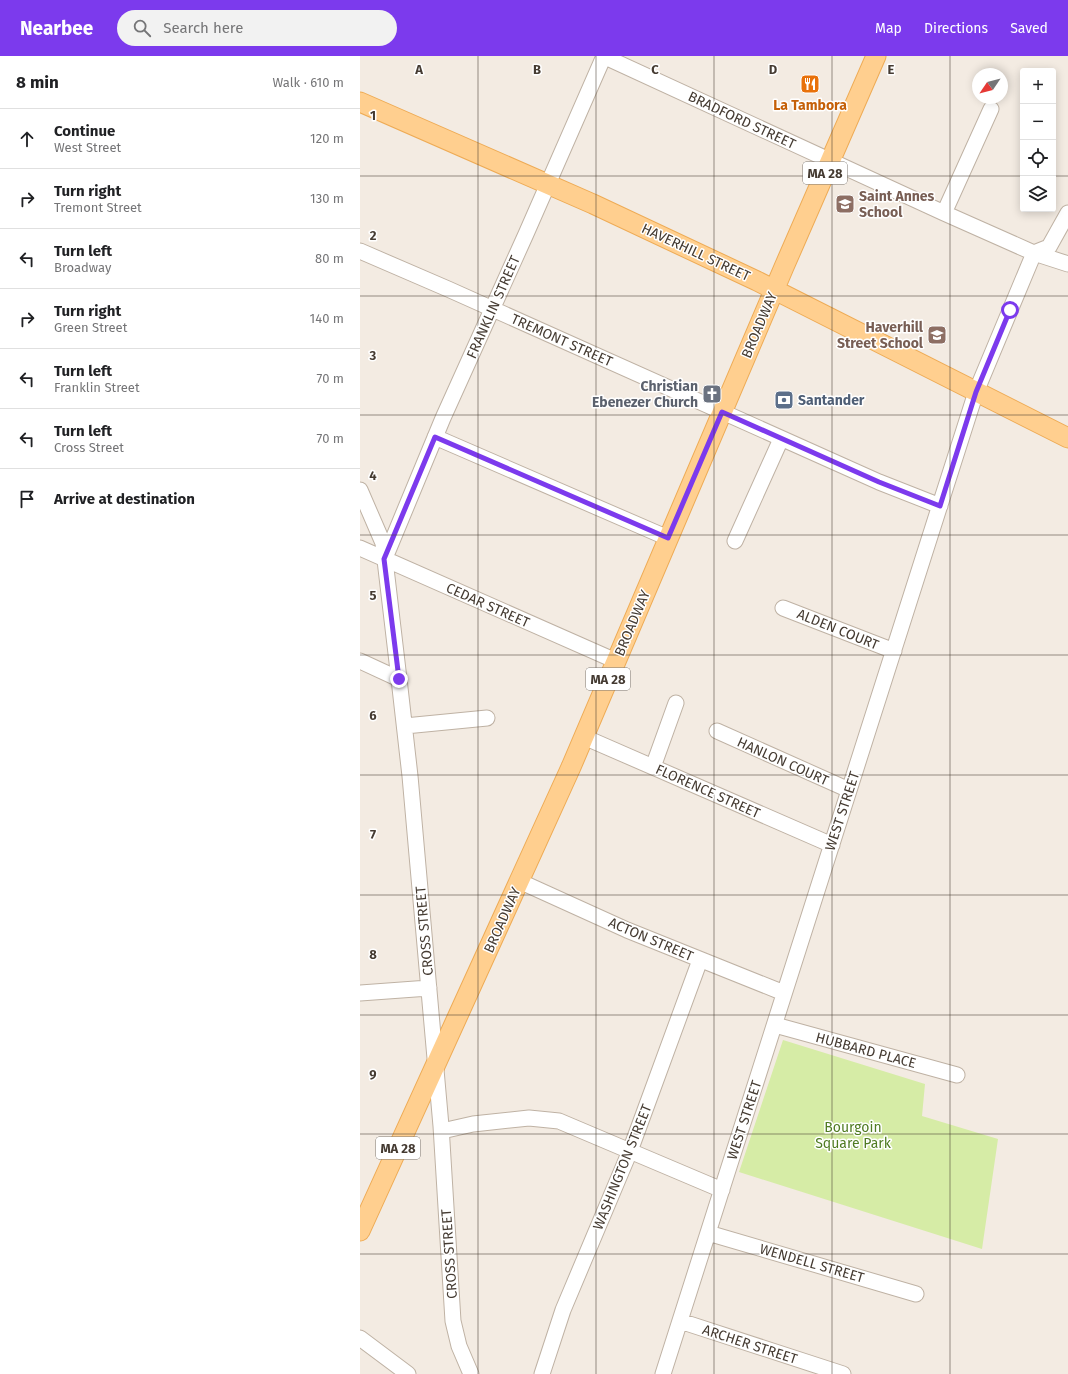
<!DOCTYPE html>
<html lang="en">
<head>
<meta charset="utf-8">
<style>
	:root { --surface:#fff; --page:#f2f2f2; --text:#202124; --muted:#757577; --line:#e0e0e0; --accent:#7c3aed }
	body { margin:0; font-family:"Fira Sans",sans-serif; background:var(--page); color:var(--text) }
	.controls { position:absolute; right:12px; top:12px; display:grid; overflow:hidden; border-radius:4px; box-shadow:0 2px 10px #0003 }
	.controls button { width:36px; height:36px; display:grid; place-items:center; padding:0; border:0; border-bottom:1px solid var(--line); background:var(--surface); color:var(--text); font:20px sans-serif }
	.compass { position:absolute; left:612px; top:12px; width:36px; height:36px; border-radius:50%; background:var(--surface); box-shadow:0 2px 10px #0003; rotate:235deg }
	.stop { position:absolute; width:12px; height:12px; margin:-9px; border:3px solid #7c3aed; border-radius:50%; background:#fff }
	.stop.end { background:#7c3aed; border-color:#fff; box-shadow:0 1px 4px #0008 }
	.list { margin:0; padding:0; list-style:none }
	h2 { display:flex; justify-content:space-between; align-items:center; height:52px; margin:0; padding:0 16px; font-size:17px }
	h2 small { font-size:13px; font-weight:400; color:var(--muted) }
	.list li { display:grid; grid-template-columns:26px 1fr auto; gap:12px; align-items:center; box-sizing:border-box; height:60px; padding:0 16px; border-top:1px solid var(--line) }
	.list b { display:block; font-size:15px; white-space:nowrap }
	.list p { margin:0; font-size:13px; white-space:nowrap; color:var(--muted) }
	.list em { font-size:13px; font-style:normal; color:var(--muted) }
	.icon { flex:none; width:22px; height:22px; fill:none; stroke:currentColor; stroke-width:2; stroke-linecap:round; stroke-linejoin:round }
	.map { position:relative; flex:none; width:708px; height:1318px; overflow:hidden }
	header { display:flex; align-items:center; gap:24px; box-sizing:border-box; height:56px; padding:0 20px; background:var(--accent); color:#fff }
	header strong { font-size:19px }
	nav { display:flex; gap:22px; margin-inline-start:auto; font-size:14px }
	.search { width:280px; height:36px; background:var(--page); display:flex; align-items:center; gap:10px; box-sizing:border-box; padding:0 14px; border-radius:22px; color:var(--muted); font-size:15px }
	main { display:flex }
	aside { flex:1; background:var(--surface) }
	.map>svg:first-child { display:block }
	.green { fill:#d6eca6 }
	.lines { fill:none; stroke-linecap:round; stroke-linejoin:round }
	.minor-casing { stroke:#bfb2a4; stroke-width:17 }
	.major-casing { stroke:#eeab55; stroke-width:21 }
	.minor { stroke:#fff; stroke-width:15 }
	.major { stroke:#ffcf8f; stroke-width:19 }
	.route { stroke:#7c3aed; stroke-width:5 }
	.grid { fill:none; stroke:#453b32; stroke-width:1; stroke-opacity:0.55 }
	.labels { text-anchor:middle; stroke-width:3; stroke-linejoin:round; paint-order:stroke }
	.shield { fill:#fff; stroke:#7d7670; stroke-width:1 }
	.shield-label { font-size:13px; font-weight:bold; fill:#453b32 }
	.food-label { font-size:14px; font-weight:bold; fill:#c56008; stroke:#fff }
	.street-label { font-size:14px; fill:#453b32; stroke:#fff }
	.education-label { font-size:14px; font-weight:bold; fill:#785e54; stroke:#fff; text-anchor:start }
	.worship-label { font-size:14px; font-weight:bold; fill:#5b616d; stroke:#fff; text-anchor:end }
	.service-label { font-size:14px; font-weight:bold; fill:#4e5e75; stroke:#fff; text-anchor:start }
	.park-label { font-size:14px; fill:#4f7b21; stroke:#fff }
	.grid-label { font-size:13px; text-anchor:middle; font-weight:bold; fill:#453b32; stroke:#fff; stroke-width:3; stroke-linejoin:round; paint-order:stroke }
</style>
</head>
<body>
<header>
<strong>Nearbee</strong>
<div class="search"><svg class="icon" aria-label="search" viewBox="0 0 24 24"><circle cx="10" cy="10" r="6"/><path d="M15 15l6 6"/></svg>Search here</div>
<nav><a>Map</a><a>Directions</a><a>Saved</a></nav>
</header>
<main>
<aside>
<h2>8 min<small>Walk · 610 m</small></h2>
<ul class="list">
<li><svg class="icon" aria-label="ahead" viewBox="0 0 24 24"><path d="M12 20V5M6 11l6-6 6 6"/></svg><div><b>Continue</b><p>West Street</p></div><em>120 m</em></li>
<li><svg class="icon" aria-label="right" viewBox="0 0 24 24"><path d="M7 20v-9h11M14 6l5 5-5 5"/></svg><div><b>Turn right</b><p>Tremont Street</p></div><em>130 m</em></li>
<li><svg class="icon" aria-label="left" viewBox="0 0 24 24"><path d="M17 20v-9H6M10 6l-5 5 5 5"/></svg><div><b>Turn left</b><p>Broadway</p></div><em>80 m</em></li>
<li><svg class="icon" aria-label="right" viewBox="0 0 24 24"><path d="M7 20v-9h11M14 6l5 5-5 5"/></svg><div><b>Turn right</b><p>Green Street</p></div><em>140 m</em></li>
<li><svg class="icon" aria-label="left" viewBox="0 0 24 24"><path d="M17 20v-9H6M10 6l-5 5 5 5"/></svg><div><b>Turn left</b><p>Franklin Street</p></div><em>70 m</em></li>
<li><svg class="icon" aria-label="left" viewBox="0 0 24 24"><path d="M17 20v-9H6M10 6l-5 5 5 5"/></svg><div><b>Turn left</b><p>Cross Street</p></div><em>70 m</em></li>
<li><svg class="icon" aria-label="arrive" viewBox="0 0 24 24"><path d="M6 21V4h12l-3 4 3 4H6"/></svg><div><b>Arrive at destination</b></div></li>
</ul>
</aside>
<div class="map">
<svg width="708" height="1318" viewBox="0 0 708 1318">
	<rect width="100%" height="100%" fill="#f3ebe2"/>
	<path class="green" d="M423,984L565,1028L562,1060L638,1083L622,1193L379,1116Z"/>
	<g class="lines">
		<g class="minor-casing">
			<path id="minor" d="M243,0L584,157L674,197L708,208
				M584,157L631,53
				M0,195L88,233L519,426L580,450
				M674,197L689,191L708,157
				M75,381L308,482
				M0,434L23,487L39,623L50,720L81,1070L93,1265L99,1290L111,1318
				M375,485L421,383
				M0,492L256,605
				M25,502L83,362L166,178L244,0
				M423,552L534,595
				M0,605L39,623
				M45,670L127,662
				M357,675L489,734
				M224,681L472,789
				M293,711L316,647
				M159,825L267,874L424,937
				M0,937L69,932
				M415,969L597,1019
				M82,1075L113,1068L169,1062L199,1065L362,1134
				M348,1177L556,1238
				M320,1265L483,1318
				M0,1282L48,1318
				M182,1318L203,1254L270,1095L340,904
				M303,1318L616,336L674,197"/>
		</g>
		<g class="major-casing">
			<path id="major" d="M0,46L233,148L397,225L708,382
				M0,1175L211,711L424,211L516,0"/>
		</g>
		<use href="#minor" class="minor"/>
		<use href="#major" class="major"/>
	</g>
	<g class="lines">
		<path class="route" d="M39,623L24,503L75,381L308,482L362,356L519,426L580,450L616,336L650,254"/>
	</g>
	<path class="grid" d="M118,0V1318M236,0V1318M354,0V1318M472,0V1318M590,0V1318M0,120H663M693,120H708M0,240H708M0,359H708M0,479H708M0,599H708M0,719H708M0,839H708M0,959H708M0,1078H708M0,1198H708"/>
	<defs>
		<g id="restaurant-square" transform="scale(1)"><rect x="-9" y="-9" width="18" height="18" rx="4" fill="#e8710a" stroke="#fff"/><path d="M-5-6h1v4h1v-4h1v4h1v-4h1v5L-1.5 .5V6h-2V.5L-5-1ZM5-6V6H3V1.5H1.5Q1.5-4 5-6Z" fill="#fff"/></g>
		<g id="school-square" transform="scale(1)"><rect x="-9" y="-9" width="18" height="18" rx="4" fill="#8d6e63" stroke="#fff"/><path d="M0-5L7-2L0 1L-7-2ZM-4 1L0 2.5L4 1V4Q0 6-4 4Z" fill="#fff"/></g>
		<g id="church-square" transform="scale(1)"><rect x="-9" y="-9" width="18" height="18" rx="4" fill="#6b7280" stroke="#fff"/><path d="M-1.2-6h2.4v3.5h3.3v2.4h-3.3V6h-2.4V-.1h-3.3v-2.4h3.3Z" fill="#fff"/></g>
		<g id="bank-square" transform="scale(1)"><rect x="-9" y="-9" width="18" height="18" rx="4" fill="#5c6f8a" stroke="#fff"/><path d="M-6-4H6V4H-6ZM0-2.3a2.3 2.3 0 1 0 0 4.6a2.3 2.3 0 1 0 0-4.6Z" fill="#fff"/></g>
	</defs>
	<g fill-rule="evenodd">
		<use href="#restaurant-square" x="450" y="28"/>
		<use href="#school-square" x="485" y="148"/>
		<use href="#school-square" x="577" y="279"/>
		<use href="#church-square" x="352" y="338"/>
		<use href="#bank-square" x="424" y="344"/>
	</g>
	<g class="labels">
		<g class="shield">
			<rect x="443" y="106" width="44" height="22" rx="3"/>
			<rect x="226" y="612" width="44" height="22" rx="3"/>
			<rect x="16" y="1081" width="44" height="22" rx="3"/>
		</g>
		<g class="shield-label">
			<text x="465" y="122">MA 28</text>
			<text x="248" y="628">MA 28</text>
			<text x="38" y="1097">MA 28</text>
		</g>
		<g class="food-label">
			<text x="450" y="54">La Tambora</text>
		</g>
		<g class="street-label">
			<text transform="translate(382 64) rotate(25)" y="5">BRADFORD STREET</text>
			<text transform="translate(336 196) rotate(25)" y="5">HAVERHILL STREET</text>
			<text transform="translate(133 251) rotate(-66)" y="5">FRANKLIN STREET</text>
			<text transform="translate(399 269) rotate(-67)" y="5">BROADWAY</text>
			<text transform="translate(202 284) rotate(24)" y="5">TREMONT STREET</text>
			<text transform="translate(128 549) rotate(24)" y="5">CEDAR STREET</text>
			<text transform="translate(272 567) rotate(-67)" y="5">BROADWAY</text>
			<text transform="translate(478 573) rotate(22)" y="5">ALDEN COURT</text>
			<text transform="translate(423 705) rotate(24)" y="5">HANLON COURT</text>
			<text transform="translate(348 735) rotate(24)" y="5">FLORENCE STREET</text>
			<text transform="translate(482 755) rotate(-72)" y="5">WEST STREET</text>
			<text transform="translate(142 864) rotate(-66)" y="5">BROADWAY</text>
			<text transform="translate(64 875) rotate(-95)" y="5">CROSS STREET</text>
			<text transform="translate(291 883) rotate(23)" y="5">ACTON STREET</text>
			<text transform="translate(506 994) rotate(15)" y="5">HUBBARD PLACE</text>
			<text transform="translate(384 1064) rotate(-72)" y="5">WEST STREET</text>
			<text transform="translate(262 1111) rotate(-68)" y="5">WASHINGTON STREET</text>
			<text transform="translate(89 1198) rotate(-94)" y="5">CROSS STREET</text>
			<text transform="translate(452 1207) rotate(16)" y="5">WENDELL STREET</text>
			<text transform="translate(390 1288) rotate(18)" y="5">ARCHER STREET</text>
		</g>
		<g class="education-label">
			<text x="499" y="145">Saint Annes<tspan x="499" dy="16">School</tspan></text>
			<text x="563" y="276" text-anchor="end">Haverhill<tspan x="563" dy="16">Street School</tspan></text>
		</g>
		<g class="worship-label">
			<text x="338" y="335">Christian<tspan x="338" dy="16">Ebenezer Church</tspan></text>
		</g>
		<g class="service-label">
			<text x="438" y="349">Santander</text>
		</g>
		<g class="park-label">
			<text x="493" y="1076">Bourgoin<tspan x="493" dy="16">Square Park</tspan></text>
		</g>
	</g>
	<g class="grid-label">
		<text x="59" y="18">A</text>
		<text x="177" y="18">B</text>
		<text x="295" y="18">C</text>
		<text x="413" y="18">D</text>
		<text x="531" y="18">E</text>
		<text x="13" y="64">1</text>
		<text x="13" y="184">2</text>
		<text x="13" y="304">3</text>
		<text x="13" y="424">4</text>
		<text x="13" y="544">5</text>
		<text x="13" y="664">6</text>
		<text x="13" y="783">7</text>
		<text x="13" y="903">8</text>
		<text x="13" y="1023">9</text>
	</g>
</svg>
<div class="controls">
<button>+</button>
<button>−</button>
<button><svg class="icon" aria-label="locate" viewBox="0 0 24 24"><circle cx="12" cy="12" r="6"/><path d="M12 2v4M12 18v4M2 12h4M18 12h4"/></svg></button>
<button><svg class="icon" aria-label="layers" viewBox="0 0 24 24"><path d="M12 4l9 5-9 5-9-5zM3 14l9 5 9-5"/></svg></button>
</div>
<svg class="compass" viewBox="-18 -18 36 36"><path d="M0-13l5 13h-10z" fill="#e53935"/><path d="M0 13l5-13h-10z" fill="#757577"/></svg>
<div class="stop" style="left:650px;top:254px"></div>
<div class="stop end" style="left:39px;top:623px"></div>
</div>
</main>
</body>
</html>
